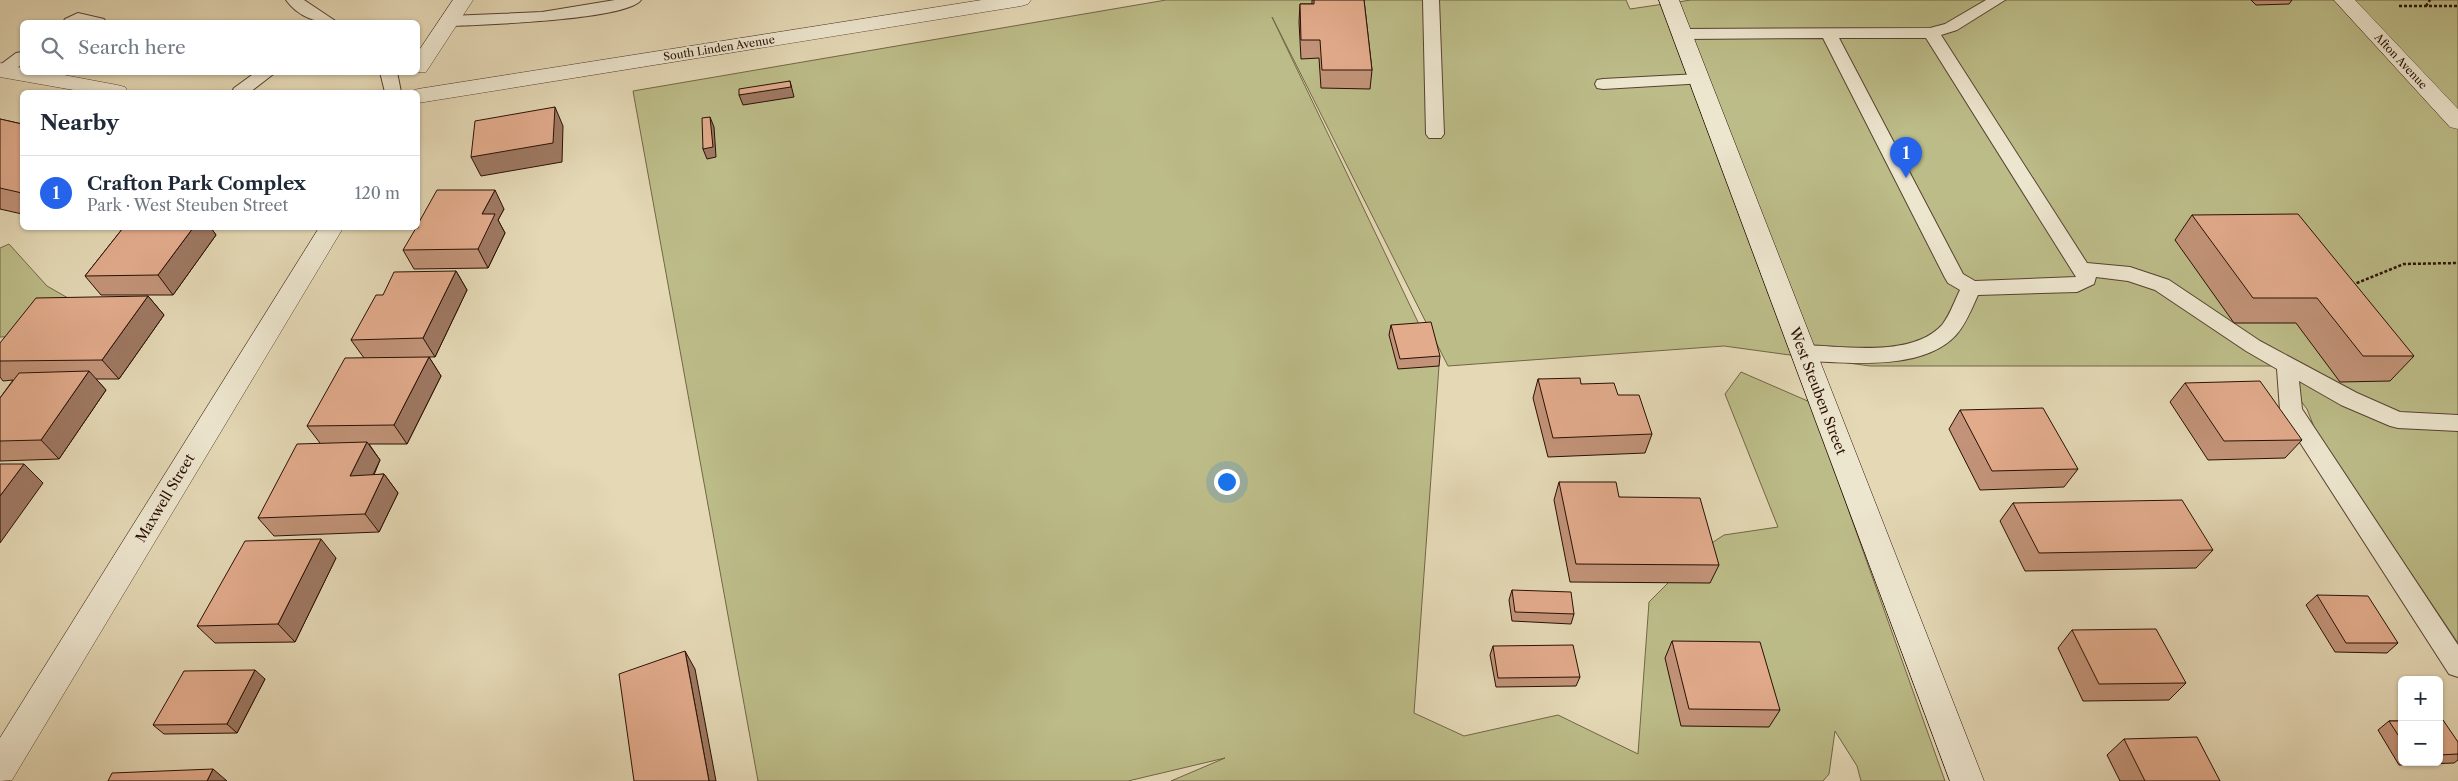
<!DOCTYPE html>
<html lang="en">
<head>
<meta charset="utf-8">
<style>
	:root { --surface:#fff; --page:#f2f2f3; --text:#1f2937; --muted:#747a83; --line:#e0e1e3; --accent:#2563eb }
	body { margin:0; font-family:"Libre Caslon Text",serif; background:var(--page); color:var(--text) }
	.controls { position:absolute; right:15px; bottom:15px; display:grid; overflow:hidden; border-radius:8px; box-shadow:0 1px 4px #0004 }
	.controls button { width:45px; height:45px; display:grid; place-items:center; padding:0; border:0; border-bottom:1px solid var(--line); background:var(--surface); color:var(--text); font:25px sans-serif }
	.you { position:absolute; left:1226px; top:481px; width:18px; height:18px; margin:-12px; border:4px solid #fff; border-radius:50%; background:#1a73e8; box-shadow:0 0 0 8px #1a73e833 }
	.badge { display:grid; place-items:center; width:32px; height:32px; border-radius:50%; background:var(--accent); color:#fff; font-size:16px; font-weight:700 }
	.pin { position:absolute; translate:-50% -41px; filter:drop-shadow(0 1px 2px #0008) }
	.pin::after { content:''; position:absolute; top:26px; width:18px; height:15px; background:inherit; clip-path:polygon(0 0,100% 0,50% 100%) }
	.list { margin:0; padding:0; list-style:none }
	h2 { display:flex; justify-content:space-between; align-items:center; height:65px; margin:0; padding:0 20px; font-size:21px }
	h2 small { font-size:16px; font-weight:400; color:var(--muted) }
	.list li { display:grid; grid-template-columns:32px 1fr auto; gap:15px; align-items:center; box-sizing:border-box; height:75px; padding:0 20px; border-top:1px solid var(--line) }
	.list b { display:block; font-size:19px; white-space:nowrap }
	.list p { margin:0; font-size:16px; white-space:nowrap; color:var(--muted) }
	.list em { font-size:16px; font-style:normal; color:var(--muted) }
	.icon { flex:none; width:28px; height:28px; fill:none; stroke:currentColor; stroke-width:2; stroke-linecap:round; stroke-linejoin:round }
	.map { position:relative; flex:none; width:2458px; height:781px; overflow:hidden }
	.search { position:absolute; background:var(--surface); box-shadow:0 1px 4px #0004; left:20px; top:20px; width:400px; height:55px; display:flex; align-items:center; gap:12px; box-sizing:border-box; padding:0 18px; border-radius:8px; color:var(--muted); font-size:19px }
	.panel { position:absolute; background:var(--surface); box-shadow:0 1px 4px #0004; left:20px; top:90px; width:400px; height:140px; border-radius:8px }
	.map>svg:first-child { display:block }
	.green { fill:#bcbc88; stroke:#726646 }
	.lines { fill:none; stroke-linecap:round; stroke-linejoin:round }
	.service-casing { stroke:#584130; stroke-width:2 }
	.minor-casing { stroke:#584130; stroke-width:1 }
	.secondary-casing { stroke:#290f03; stroke-width:1 }
	.path { stroke:#290f03; stroke-width:2.5; stroke-dasharray:3 2; stroke-linecap:butt }
	.service { fill:#ede6cf; fill-rule:evenodd }
	.minor { fill:#ede6cf; fill-rule:evenodd }
	.secondary { fill:#ede6cf; fill-rule:evenodd }
	.wall { fill:#c29378; stroke:#290f03 }
	.shaded-wall { fill:#9e7862; stroke:#290f03 }
	.building { fill:#e2ab8c; stroke:#290f03 }
	.labels { text-anchor:middle; stroke-width:4; stroke-linejoin:round; paint-order:stroke }
	.far-street-label { font-size:11px; fill:#290f03; stroke:#ede6cf }
	.street-label { font-size:14px; fill:#290f03; stroke:#ede6cf }
</style>
</head>
<body>
<div class="map">
<svg width="2458" height="781" viewBox="0 0 2458 781">
	<rect width="100%" height="100%" fill="#e4d8b5"/>
	<filter id="stains"><feTurbulence type="fractalNoise" baseFrequency=".004" numOctaves="4"/><feColorMatrix values="0 0 0 0 .2 0 0 0 0 .09 0 0 0 0 .02 0 0 0 .5 -.17"/></filter>
	<radialGradient id="worn" r=".72"><stop offset=".6" stop-color="#630" stop-opacity="0"/><stop offset="1" stop-color="#630" stop-opacity=".3"/></radialGradient>
	<path class="green" d="M1166,0H1626L1630,9L1691,0H2458V643L2316,432L2307,409L2274,366H1870L1724,346L1448,366L1272,17L1439,366L1414,713L1464,736L1558,715L1638,754L1649,602L1701,550L1724,535L1778,527L1725,394L1741,372L1810,402L1945,781H1861L1857,766L1835,731L1829,774L1823,781H1171L1225,758L1128,781H758L633,91Z
		M9,244L47,286L75,302L53,335L0,337V248Z"/>
	<g class="lines">
		<g class="service-casing">
			<path id="service" d="M286,0H304L337,22C318,24 298,17 286,0Z
				M615,0H641C627,20 478,25 449,26L441,21L449,16L542,12Z
				M1423,0H1439L1444,134L1441,138H1429L1426,134Z
				M1986,0H2005L1957,30L1941,35L2087,263L2130,267L2169,280L2260,341L2357,393L2400,412L2458,415V431L2398,428L2390,426L2341,405L2299,381L2302,409L2458,645V677L2449,674L2283,416L2280,410L2277,369L2246,351L2155,290L2128,281L2096,277L2094,284L2077,292L1978,295C1972,308 1966,324 1956,335C1922,372 1848,362 1803,361L1796,358L1793,353L1796,348L1803,345C1843,346 1912,358 1942,325C1950,315 1954,302 1960,290L1948,283L1945,278L1823,38L1682,39L1676,37L1674,34L1676,31L1682,29L1930,28L1945,24ZM1839,38H1926L2076,277L1975,281L1963,274Z
				M78,13L104,19L106,22H63L65,19Z
				M22,52V64L10,74H0V65L16,53Z
				M256,72H276L250,92H232L234,88Z
				M380,72H397L401,92H385Z
				M1699,74L1705,75L1707,79L1705,83L1603,89L1597,88L1595,84L1597,80L1603,79Z"/>
		</g>
		<g class="minor-casing">
			<path id="minor" d="M453,0H473L426,72H414H418V52Z
				M982,0H1031L1028,4L1021,6L418,103V92H409L418,89Z
				M2334,0H2355L2458,109V129L2450,127Z
				M0,63L22,68V72H48L117,85L125,87L128,92H85L0,77Z
				M319,228H343L12,780L0,781V738Z"/>
		</g>
		<g class="secondary-casing">
			<path id="secondary" d="M1659,0H1679L1984,781H1950Z"/>
		</g>
		<path class="path" d="M2399,6H2458
			M2426,6L2430,0
			M2352,285L2404,264L2458,263"/>
		<use href="#service" class="service"/>
		<use href="#minor" class="minor"/>
		<use href="#secondary" class="secondary"/>
	</g>
	<path class="wall" d="M1312,0H1364L1372,70L1370,89L1321,88L1319,58L1301,59L1299,22L1300,4H1312Z
		M2251,0H2292L2289,4L2256,5Z
		M0,119L22,124V214L0,209Z
		M504,209L498,220L505,233L488,268L414,269L403,250Z
		M2192,215L2414,356L2390,381L2340,382L2296,323H2234L2175,240Z
		M123,228H211L216,235L173,295H101L85,276Z
		M456,271L467,290L435,357H429L441,376L407,444H369L380,460L374,475L384,474L398,493L379,532L274,536L258,518L320,443L307,426L364,358L351,340L383,295Z
		M148,296L164,315L119,379H96L106,390L59,459L0,461V398L13,380L3,381L0,377V343Z
		M1391,325L1440,356L1439,366L1398,369L1389,335Z
		M1538,379L1581,384L1618,395L1652,434L1645,453L1548,457L1533,398Z
		M2185,383L2302,440L2285,458L2208,460L2170,402Z
		M1960,410L2078,469L2064,487L1980,490L1949,429Z
		M1559,482L1619,497L1719,565L1710,583L1570,582L1554,500Z
		M2013,503L2213,550L2196,568L2025,571L2000,521Z
		M336,558L295,642L215,643L197,626Z
		M1512,590L1574,614L1571,624L1512,621L1509,600Z
		M2317,595L2398,643L2387,653L2335,652L2306,605Z
		M2072,630L2186,683L2169,700L2083,701L2058,648Z
		M1672,641L1780,710L1769,727L1681,726L1665,658Z
		M1493,646L1580,677L1576,686L1496,687L1490,655Z
		M265,679L237,733L164,734L153,725Z
		M2439,720L2458,742V760L2454,763L2399,765L2378,730L2389,721H2402V762H2439Z
		M2124,739L2220,781H2120L2107,755Z"/>
	<path class="shaded-wall" d="M790,81L794,97L743,105L739,95Z
		M555,107L563,126L562,162L481,176L471,157Z
		M710,117L714,127L716,157L707,159L703,149Z
		M495,190L504,209L498,220L505,233L488,268L478,249L482,214Z
		M193,228H211L216,235L173,295L158,275Z
		M456,271L467,290L435,357L423,338Z
		M148,296L164,315L119,379L102,360Z
		M429,357L441,376L407,444L394,425Z
		M89,371L106,390L59,459L41,440Z
		M367,442L380,460L364,494L350,476Z
		M24,464L43,483L0,543V496Z
		M384,474L398,493L379,532L365,514Z
		M321,539L336,558L295,642L278,624Z
		M685,651L695,669L716,781H709Z
		M255,670L265,679L237,733L227,724Z
		M213,769L227,781H207Z"/>
	<path class="building" d="M1314,0H1364L1372,70H1322L1320,40H1301L1300,4H1314Z
		M790,81L791,87L739,95V89Z
		M555,107L553,143L471,157L475,121Z
		M710,117L713,147L703,149L702,118Z
		M0,119L22,124V193L0,188Z
		M437,190H495L482,214H495L478,249L403,250L416,228H418V224Z
		M2298,214L2414,356H2363L2317,298H2253L2192,215Z
		M123,228H193L158,275L85,276Z
		M456,271L423,338L351,340L376,295H383L394,272Z
		M148,296L102,360L0,361V343L36,298Z
		M1431,322L1440,356L1400,359L1391,325Z
		M429,357L394,425L307,426L345,358Z
		M89,371L41,440L0,441V398L19,373Z
		M1580,378L1581,384L1614,383L1618,395H1639L1652,434L1553,438L1538,379Z
		M2260,381L2302,440L2224,441L2185,383Z
		M2043,408L2078,469L1992,471L1960,410Z
		M367,442L350,476L384,474L365,514L258,518L297,444Z
		M0,464H24L0,496Z
		M1559,482H1616L1619,497L1700,498L1719,565L1576,564Z
		M2182,500L2213,550L2039,553L2013,503Z
		M321,539L278,624L197,626L245,541Z
		M1512,590L1571,592L1574,614L1515,612Z
		M2317,595L2368,596L2398,643H2346Z
		M2156,629L2186,683L2099,684L2072,630Z
		M1672,641L1760,642L1780,710L1689,709Z
		M1573,645L1580,677L1498,678L1493,646Z
		M685,651L709,781H634L619,674Z
		M255,670L227,724L153,725L184,671Z
		M2439,720H2443L2458,742V754L2439,755Z
		M2389,721H2402V741Z
		M2197,737L2220,781H2145L2124,739Z
		M213,769L207,781H108L112,773Z"/>
	<g class="labels">
		<g class="far-street-label">
			<text transform="translate(719 48) rotate(-9)" y="4">South Linden Avenue</text>
			<text transform="translate(2401 61) rotate(47)" y="4">Afton Avenue</text>
		</g>
		<g class="street-label">
			<text transform="translate(1818 391) rotate(69)" y="5">West Steuben Street</text>
			<text transform="translate(165 498) rotate(-59)" y="5">Maxwell Street</text>
		</g>
	</g>
	<rect width="100%" height="100%" filter="url(#stains)"/>
	<rect width="100%" height="100%" fill="url(#worn)"/>
</svg>
<div class="controls">
<button>+</button>
<button>−</button>
</div>
<div class="you"></div>
<div class="pin badge" style="left:1906px;top:178px">1</div>
<div class="search"><svg class="icon" aria-label="search" viewBox="0 0 24 24"><circle cx="10" cy="10" r="6"/><path d="M15 15l6 6"/></svg>Search here</div>
<section class="panel">
<h2>Nearby<small></small></h2>
<ul class="list">
<li><span class="badge">1</span><div><b>Crafton Park Complex</b><p>Park · West Steuben Street</p></div><em>120 m</em></li>
</ul>
</section>
</div>
</body>
</html>
